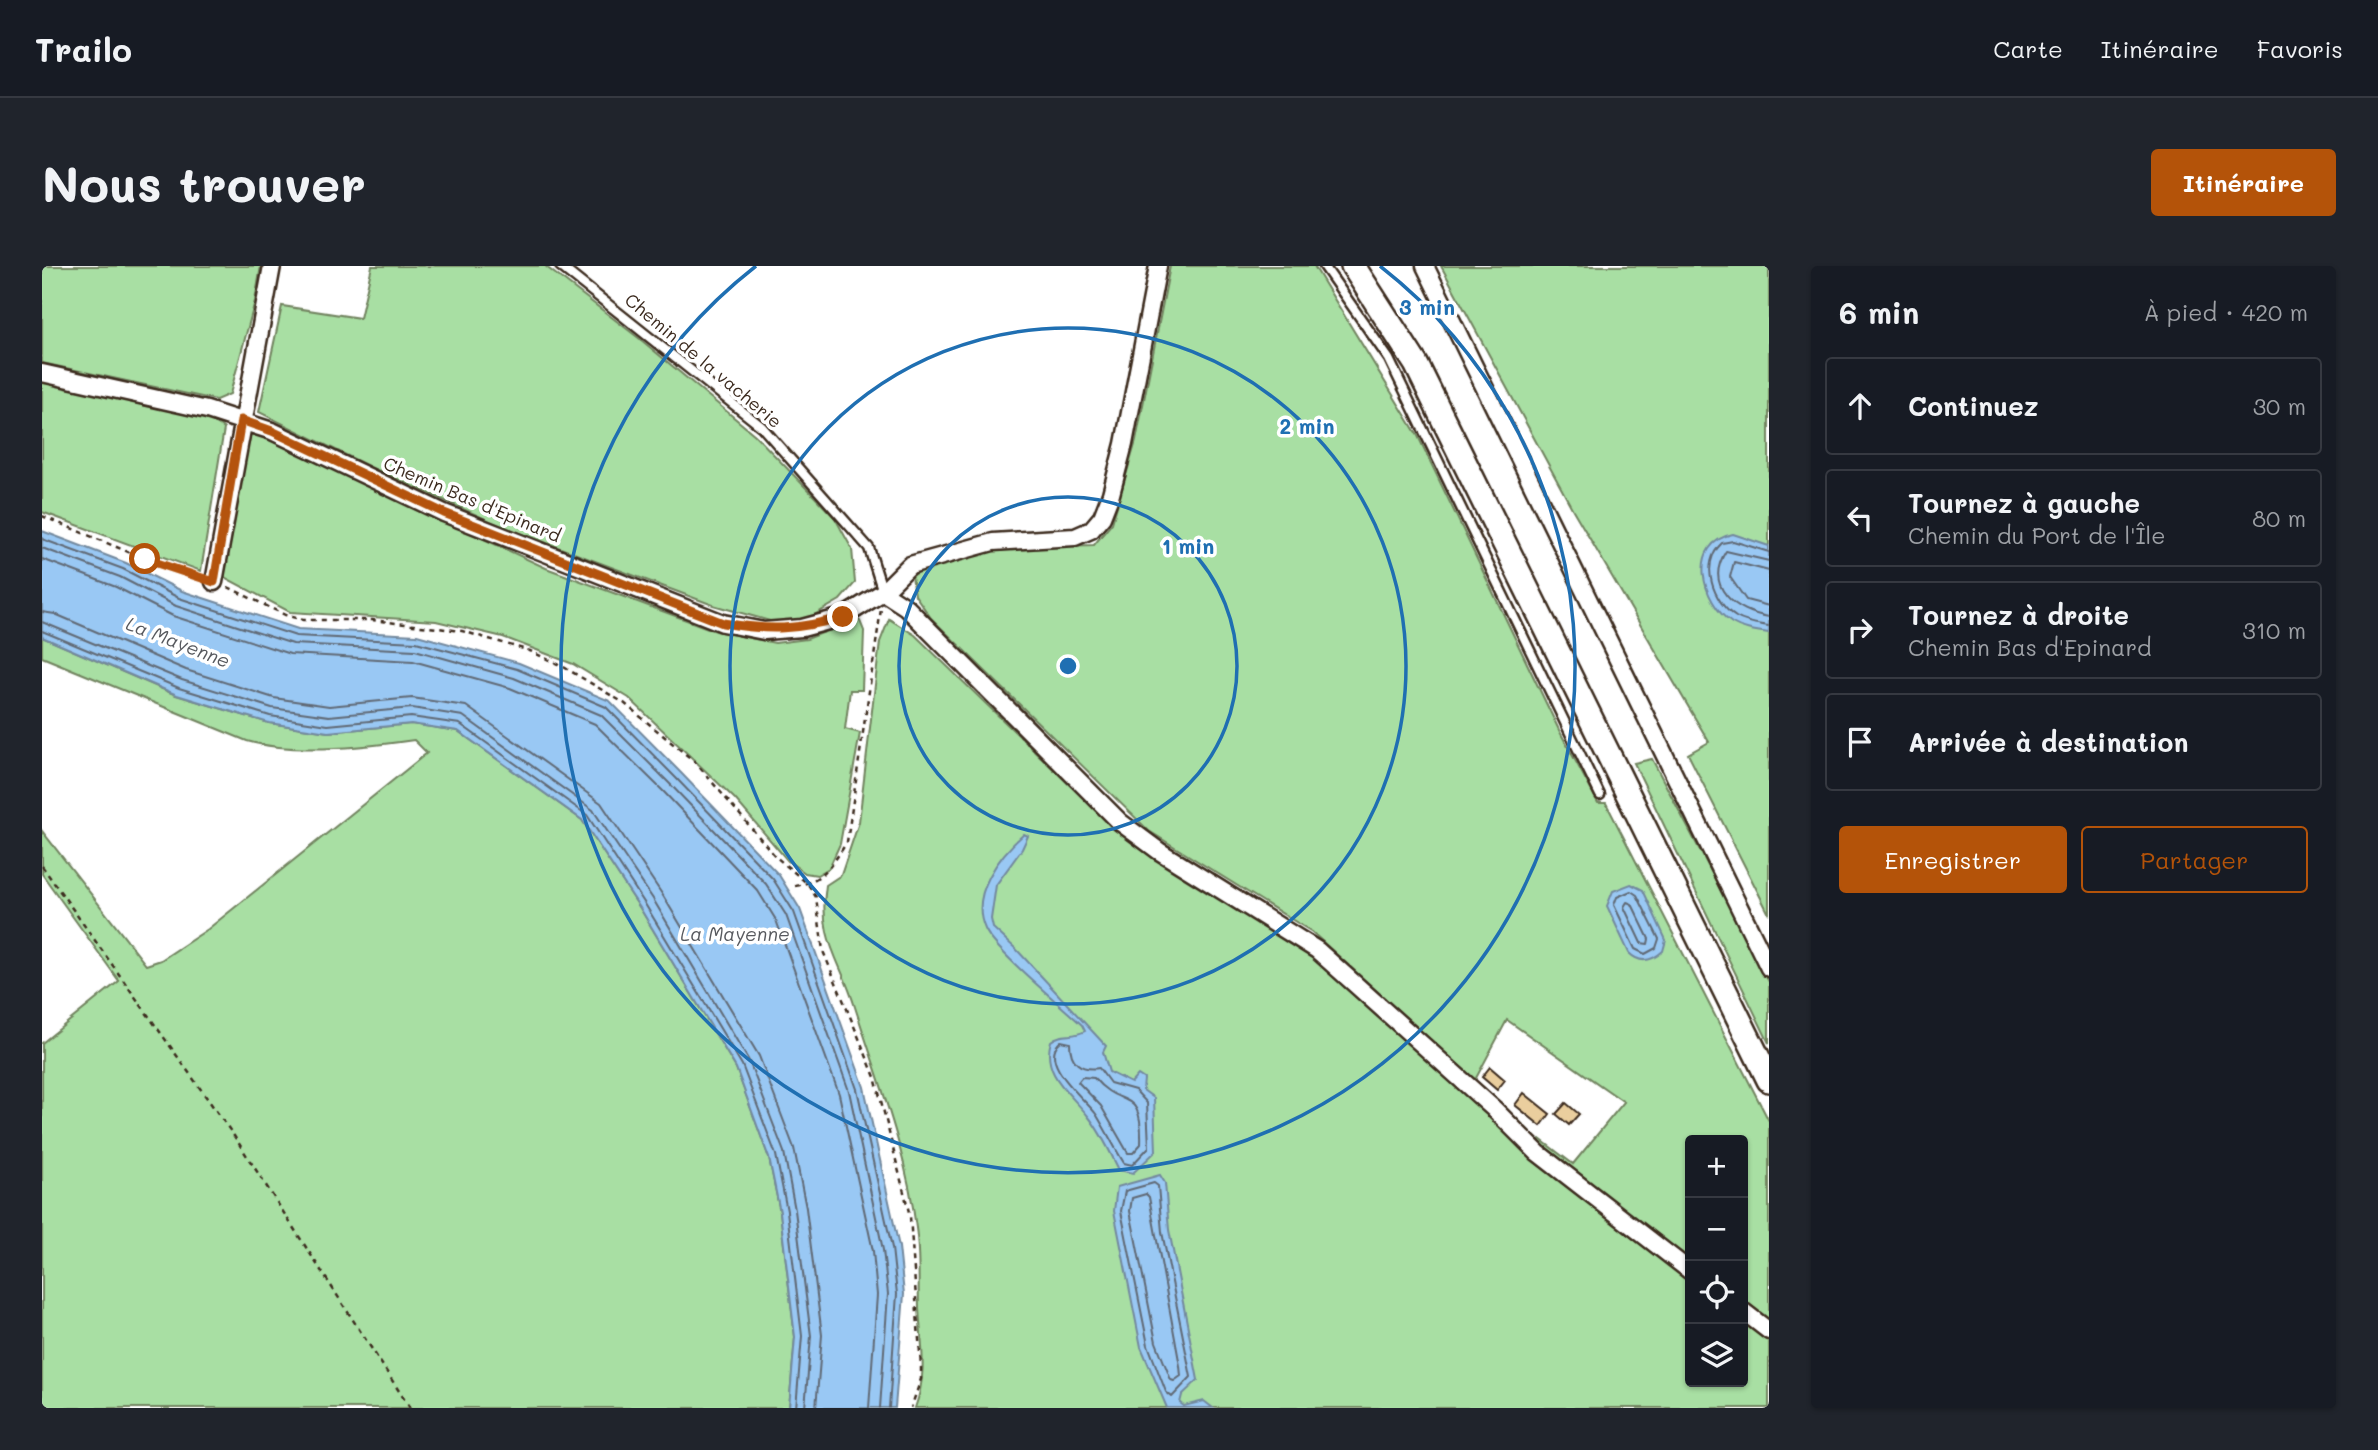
<!DOCTYPE html>
<html lang="fr">
<head>
<meta charset="utf-8">
<style>
	:root { --surface:#171b24; --page:#20242c; --text:#f1f3f6; --muted:#9ea1a6; --line:#363941; --accent:#b45309 }
	body { margin:0; font-family:Mali,sans-serif; background:var(--page); color:var(--text) }
	.controls { position:absolute; right:21px; bottom:21px; display:grid; overflow:hidden; border-radius:7px; box-shadow:0 2px 5px #0004 }
	.controls button { width:63px; height:63px; display:grid; place-items:center; padding:0; border:0; border-bottom:2px solid var(--line); background:var(--surface); color:var(--text); font:35px sans-serif }
	.stop { position:absolute; width:21px; height:21px; margin:-16px; border:5px solid #b45309; border-radius:50%; background:#fff }
	.stop.end { background:#b45309; border-color:#fff; box-shadow:0 2px 7px #0008 }
	.list { margin:0; padding:0; list-style:none }
	h2 { display:flex; justify-content:space-between; align-items:center; height:91px; margin:0; padding:0 28px; font-size:30px }
	h2 small { font-size:23px; font-weight:400; color:var(--muted) }
	.list li { display:grid; grid-template-columns:46px 1fr auto; gap:21px; align-items:center; box-sizing:border-box; height:98px; margin:0 14px 14px; padding:0 14px; border:2px solid var(--line); border-radius:7px }
	.list b { display:block; font-size:26px; white-space:nowrap }
	.list p { margin:0; font-size:23px; white-space:nowrap; color:var(--muted) }
	.list em { font-size:23px; font-style:normal; color:var(--muted) }
	.actions { display:flex; gap:14px; padding:21px 28px }
	.actions a { flex:1; padding:16px 0; border:2px solid var(--accent); border-radius:7px; text-align:center; font-size:24px; color:var(--accent) }
	.actions .main { background:var(--accent); color:#fff }
	.icon { flex:none; width:38px; height:38px; fill:none; stroke:currentColor; stroke-width:2; stroke-linecap:round; stroke-linejoin:round }
	.map { position:relative; flex:none; width:1727px; height:1142px; overflow:hidden; border-radius:7px }
	header { display:flex; align-items:center; gap:42px; box-sizing:border-box; height:98px; padding:0 35px; background:var(--surface); border-bottom:2px solid var(--line) }
	header strong { font-size:33px }
	nav { display:flex; gap:38px; margin-inline-start:auto; font-size:24px }
	.intro { display:flex; align-items:center; justify-content:space-between; box-sizing:border-box; height:168px; padding:0 42px }
	h1 { margin:0; font-size:49px }
	.button { padding:18px 32px; border-radius:7px; background:var(--accent); color:#fff; font-size:24px; font-weight:700 }
	main { display:flex; gap:42px; padding:0 42px }
	aside { flex:1; background:var(--surface); border-radius:7px; box-shadow:0 2px 5px #0004 }
	.map>svg:first-child { display:block }
	.green { fill:#a8dfa3; stroke:#728460; stroke-width:2; fill-rule:evenodd }
	.water { fill:#99c8f4; stroke:#73899e; stroke-width:2 }
	.lines { fill:none; stroke-linecap:round; stroke-linejoin:round }
	.shore { stroke:#616974; stroke-width:2 }
	.building { fill:#eace9e; stroke:#3b2a1e; stroke-width:2 }
	.lane-casing { stroke:#3b2a1e; stroke-width:13 }
	.street-casing { stroke:#3b2a1e; stroke-width:21 }
	.secondary-casing { stroke:#3b2a1e; stroke-width:28 }
	.path { stroke:#3b2a1e; stroke-width:2.5; stroke-dasharray:5 5; stroke-linecap:butt }
	.lane { stroke:#fff; stroke-width:8 }
	.street { stroke:#fff; stroke-width:16 }
	.secondary { stroke:#fff; stroke-width:23 }
	.route { stroke:#b45309; stroke-width:9 }
	.ring { fill:none; stroke:#1f6fb2; stroke-width:3.5 }
	.labels { text-anchor:middle; stroke-width:7; stroke-linejoin:round; paint-order:stroke }
	.street-label { font-size:18px; fill:#3b2a1e; stroke:#fff }
	.water-label { font-size:19px; font-style:italic; fill:#57595e; stroke:#fff }
	.centre { fill:#1f6fb2; stroke:#fff; stroke-width:3.5 }
	.ring-label { font-size:21px; text-anchor:middle; font-weight:bold; fill:#1f6fb2; stroke:#fff; stroke-width:7; stroke-linejoin:round; paint-order:stroke }
</style>
</head>
<body>
<header>
<strong>Trailo</strong>
<nav><a>Carte</a><a>Itinéraire</a><a>Favoris</a></nav>
</header>
<div class="intro"><h1>Nous trouver</h1><a class="button">Itinéraire</a></div>
<main>
<div class="map">
<svg width="1727" height="1142" viewBox="0 0 1727 1142">
	<rect width="100%" height="100%" fill="#fff"/>
	<filter id="ink" filterUnits="userSpaceOnUse"><feTurbulence type="fractalNoise" baseFrequency=".0143" numOctaves="2"/><feDisplacementMap in="SourceGraphic" scale="14" xChannelSelector="R" yChannelSelector="G"/><feConvolveMatrix kernelMatrix="1 2 1 2 8 2 1 2 1" color-interpolation-filters="sRGB"/></filter>
	<g filter="url(#ink)">
		<path class="green" d="M0,0H219L213,35L188,128L174,134L0,97Z
			M330,0H503L598,73L713,169L793,252L810,283L813,317L798,334L758,357L728,355L671,339L459,260L328,201L217,146L240,40L318,52Z
			M1128,0H1272L1376,170L1517,464L1556,537H1564L1727,855V1142H873C886,1107 879,1078 877,1042C876,1015 878,989 874,962C865,887 836,813 813,741C798,692 776,674 784,619L799,609L817,556L838,376L847,353L873,369L1039,530L1099,579L1293,704L1488,882L1498,873L1531,898L1582,836L1465,754L1433,814L1270,666L1107,565L889,352L873,329L870,310C915,280 999,280 1052,279L1070,257L1094,175ZM1648,874H1701V1116H1648Z
			M1399,0H1727V648L1646,488L1667,476L1531,244Z
			M0,115C36,122 162,140 182,163L159,305L0,246Z
			M215,168L504,302L674,365L733,377L765,373L813,354L818,355L822,365L820,424H808L803,463L818,467L798,578L787,602L775,609L763,607L746,595L693,533L587,432L531,398L461,371L394,355L248,346L182,311L208,169Z
			M0,371L134,429L227,457L286,466L369,458L416,465L540,554L598,642L694,802L727,892L738,946L753,1071L747,1142H0V777L77,715L0,608V565L104,699L119,694L166,663L385,487L372,474C324,481 252,489 205,475L0,391Z
			M1610,493L1727,716V777L1592,497Z"/>
		<path class="water" d="M0,265L84,297L140,325L256,363L375,369L477,397L568,435L638,506L737,609L758,643L822,821L857,981L862,1028L853,1142H747L753,1071L738,946L727,892L694,802L598,642L540,554L416,465L369,458L286,466L227,457L135,429L0,371Z
			M1691,268L1727,280V367C1714,365 1702,364 1690,357C1659,336 1645,277 1691,268Z
			M982,568L986,570L980,583L954,619L949,653L951,662L975,684L1064,780L1061,786L1067,806L1089,817L1096,809L1102,813L1101,824L1112,832L1114,885L1091,907L1077,904C1068,886 1059,866 1046,850C1028,827 999,808 1009,775C1020,766 1031,772 1043,765L1040,759C1019,739 952,684 943,663C927,628 958,589 982,568Z
			M1589,618L1601,624L1624,674L1621,685C1610,695 1598,698 1587,687L1565,640L1571,625Z
			M1118,909L1123,917L1127,964L1156,1114L1140,1129L1138,1137L1142,1140L1162,1135L1171,1142H1125L1099,1081L1072,945L1075,921Z"/>
		<g class="lines">
			<path class="shore" d="M0,273L81,303L137,332L254,370L374,376L475,403L564,441L633,511L731,613L752,646L815,823L850,982L855,1028L847,1142
				M0,282L78,311L134,340L251,378L373,384L472,412L559,449L627,517L724,618L744,649L807,825L841,984L846,1028L838,1142
				M1727,286L1691,275L1680,277C1657,298 1671,336 1694,351C1704,357 1715,358 1727,360
				M0,293L74,321L131,350L248,388L371,395L468,422L553,458L620,524L716,625L734,654L797,828L831,985L835,1029L827,1142
				M1727,295L1684,285C1661,321 1694,346 1727,351
				M1727,305L1692,296L1688,311L1704,334L1727,340
				M0,346L13,348L144,404L232,432L287,440L370,432L424,440L559,537L620,628L717,790L752,882L764,942L780,1069L774,1142
				M0,356L140,414L230,442L287,450L370,442L421,450L551,544L611,633L707,795L742,886L753,944L769,1070L763,1142
				M0,365L137,422L228,450L286,459L369,451L418,458L545,549L603,638L700,799L734,889L745,945L760,1070L754,1142
				M1589,625L1595,629L1617,673L1614,682L1603,688L1593,683L1572,639L1575,631Z
				M1585,636L1590,638L1607,673L1606,678L1599,677L1582,641Z
				M1019,775L1028,777C1028,796 1038,805 1057,802L1068,817L1093,824L1105,837L1107,881L1090,899L1082,897C1072,881 1064,864 1054,848C1043,833 994,795 1019,775Z
				M1040,811L1052,812C1079,845 1101,819 1099,878L1091,887H1086L1059,840L1036,816Z
				M1112,917L1116,920L1120,966L1149,1111L1130,1131L1124,1126L1106,1079L1079,945L1083,925Z
				M1104,928L1107,931L1138,1100L1139,1110L1132,1115L1129,1114L1114,1076L1088,945L1090,932Z"/>
		</g>
		<path class="building" d="M1448,801L1463,814L1455,824L1440,811Z
			M1482,827L1508,848L1499,860L1473,839Z
			M1524,837L1537,848L1527,859L1514,848Z"/>
		<g class="lines">
			<g class="lane-casing">
				<path id="lane" d="M518,0L720,161L827,282L841,326
					M1282,0L1347,93L1558,529"/>
			</g>
			<g class="street-casing">
				<path id="street" d="M1383,0L1727,702
					M0,107L165,144L230,165L402,247L681,357L722,365L760,362L801,351L841,326L868,299L951,276L1033,271L1049,264L1060,251L1069,228L1082,178L1116,0
					M172,316L230,0
					M841,326L864,341L1078,556L1117,585L1275,684L1452,843L1496,887L1648,1005
					M1701,1045L1727,1065"/>
			</g>
			<g class="secondary-casing">
				<path id="secondary" d="M1311,0L1374,98L1727,814"/>
			</g>
			<path class="path" d="M0,250L125,302L160,312
				M186,321L243,349L261,354H330L420,365L488,385L520,400L582,437L653,496L734,591L766,618L774,631L781,685L833,811L868,950L879,1101V1113L869,1142
				M0,600L192,870L368,1142
				M753,620C781,615 790,599 805,576L839,343"/>
			<use href="#lane" class="lane"/>
			<use href="#street" class="street"/>
			<use href="#secondary" class="secondary"/>
		</g>
	</g>
	<g class="lines" filter="url(#ink)">
		<path class="route" d="M103,293L172,316L199,154L230,165L402,247L681,357C728,365 755,364 801,351"/>
	</g>
	<g class="ring">
		<circle cx="1026" cy="400" r="169"/>
		<circle cx="1026" cy="400" r="338"/>
		<path d="M1338 0A507 507 0 1 1 714 0"/>
	</g>
	<g class="labels">
		<g class="street-label">
			<text transform="translate(661 95) rotate(40)" y="6">Chemin de la vacherie</text>
			<text transform="translate(430 234) rotate(23)" y="6">Chemin Bas d'Epinard</text>
		</g>
		<g class="water-label">
			<text transform="translate(136 376) rotate(21)" y="7">La Mayenne</text>
			<text x="693" y="675">La Mayenne</text>
		</g>
	</g>
	<circle cx="1026" cy="400" r="10" class="centre"/>
	<g class="ring-label">
		<text x="1385" y="49">3 min</text>
		<text x="1265" y="168">2 min</text>
		<text x="1146" y="288">1 min</text>
	</g>
</svg>
<div class="controls">
<button>+</button>
<button>−</button>
<button><svg class="icon" aria-label="locate" viewBox="0 0 24 24"><circle cx="12" cy="12" r="6"/><path d="M12 2v4M12 18v4M2 12h4M18 12h4"/></svg></button>
<button><svg class="icon" aria-label="layers" viewBox="0 0 24 24"><path d="M12 4l9 5-9 5-9-5zM3 14l9 5 9-5"/></svg></button>
</div>
<div class="stop" style="left:103px;top:293px"></div>
<div class="stop end" style="left:801px;top:351px"></div>
</div>
<aside>
<h2>6 min<small>À pied · 420 m</small></h2>
<ul class="list">
<li><svg class="icon" aria-label="ahead" viewBox="0 0 24 24"><path d="M12 20V5M6 11l6-6 6 6"/></svg><div><b>Continuez</b></div><em>30 m</em></li>
<li><svg class="icon" aria-label="left" viewBox="0 0 24 24"><path d="M17 20v-9H6M10 6l-5 5 5 5"/></svg><div><b>Tournez à gauche</b><p>Chemin du Port de l'Île</p></div><em>80 m</em></li>
<li><svg class="icon" aria-label="right" viewBox="0 0 24 24"><path d="M7 20v-9h11M14 6l5 5-5 5"/></svg><div><b>Tournez à droite</b><p>Chemin Bas d'Epinard</p></div><em>310 m</em></li>
<li><svg class="icon" aria-label="arrive" viewBox="0 0 24 24"><path d="M6 21V4h12l-3 4 3 4H6"/></svg><div><b>Arrivée à destination</b></div></li>
</ul>
<div class="actions"><a class="main">Enregistrer</a><a>Partager</a></div>
</aside>
</main>
</body>
</html>
